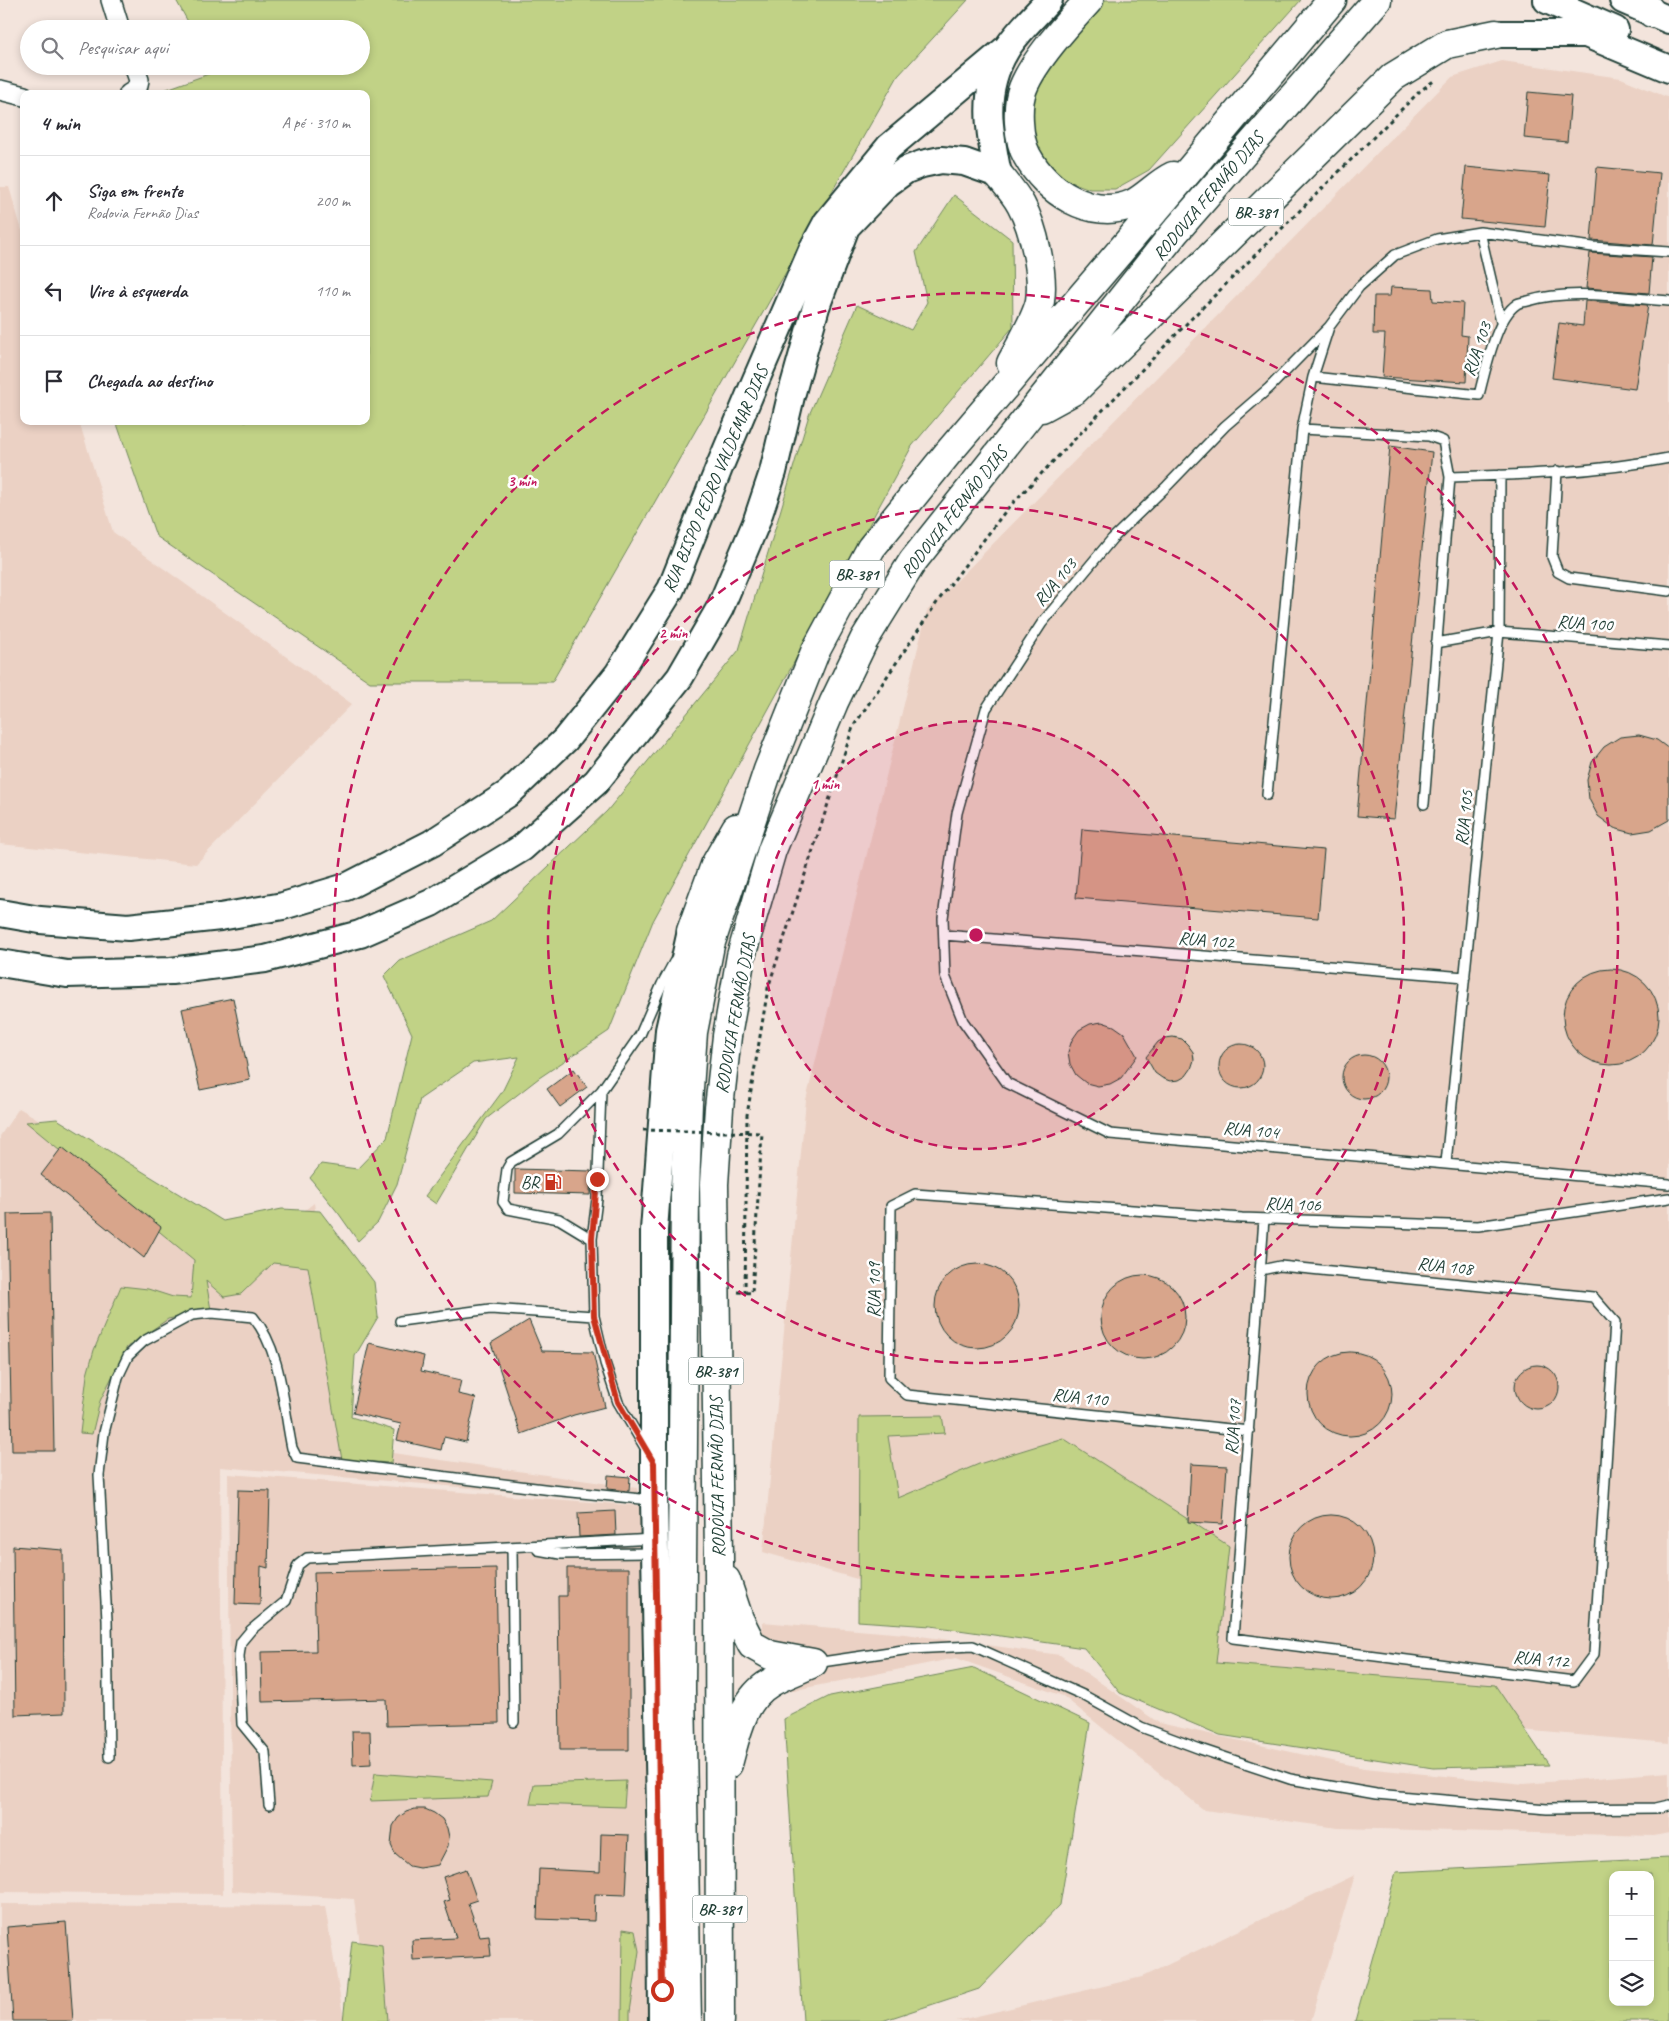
<!DOCTYPE html>
<html lang="pt">
<head>
<meta charset="utf-8">
<style>
	:root { --surface:#fff; --page:#f2f2f3; --text:#2b2b33; --muted:#7c7c81; --line:#e1e1e2 }
	body { margin:0; font-family:Caveat,sans-serif; background:var(--page); color:var(--text) }
	.controls { position:absolute; right:15px; bottom:15px; display:grid; overflow:hidden; border-radius:10px; box-shadow:0 2px 8px #0003 }
	.controls button { width:45px; height:45px; display:grid; place-items:center; padding:0; border:0; border-bottom:1px solid var(--line); background:var(--surface); color:var(--text); font:25px sans-serif }
	.stop { position:absolute; width:15px; height:15px; margin:-11px; border:4px solid #c8321e; border-radius:50%; background:#fff }
	.stop.end { background:#c8321e; border-color:#fff; box-shadow:0 1px 5px #0008 }
	.list { margin:0; padding:0; list-style:none }
	h2 { display:flex; justify-content:space-between; align-items:center; height:65px; margin:0; padding:0 20px; font-size:21px }
	h2 small { font-size:16px; font-weight:400; color:var(--muted) }
	.list li { display:grid; grid-template-columns:32px 1fr auto; gap:15px; align-items:center; box-sizing:border-box; height:90px; padding:0 20px; border-top:1px solid var(--line) }
	.list b { display:block; font-size:19px; white-space:nowrap }
	.list p { margin:0; font-size:16px; white-space:nowrap; color:var(--muted) }
	.list em { font-size:16px; font-style:normal; color:var(--muted) }
	.icon { flex:none; width:28px; height:28px; fill:none; stroke:currentColor; stroke-width:2; stroke-linecap:round; stroke-linejoin:round }
	.map { position:relative; flex:none; width:1669px; height:2021px; overflow:hidden }
	.search { position:absolute; background:var(--surface); box-shadow:0 2px 8px #0003; left:20px; top:20px; width:350px; height:55px; display:flex; align-items:center; gap:12px; box-sizing:border-box; padding:0 18px; border-radius:28px; color:var(--muted); font-size:19px }
	.panel { position:absolute; background:var(--surface); box-shadow:0 2px 8px #0003; left:20px; top:90px; width:350px; height:335px; border-radius:10px }
	.map>svg:first-child { display:block }
	.built { fill:#ebd1c4 }
	.green { fill:#c1d286; stroke:#70885d; fill-rule:evenodd }
	.building { fill:#d8a58b; stroke:#1f3d34 }
	.lines { fill:none; stroke-linecap:round; stroke-linejoin:round }
	.lane-casing { stroke:#1f3d34; stroke-width:12 }
	.street-casing { stroke:#1f3d34; stroke-width:22 }
	.secondary-casing { stroke:#1f3d34; stroke-width:30 }
	.highway-casing { stroke:#1f3d34; stroke-width:31 }
	.path { stroke:#1f3d34; stroke-width:3; stroke-dasharray:4 4; stroke-linecap:butt }
	.lane { stroke:#fff; stroke-width:9 }
	.street { stroke:#fff; stroke-width:19 }
	.secondary { stroke:#fff; stroke-width:26 }
	.highway { stroke:#fff; stroke-width:28 }
	.path-bridge { stroke:#1f3d34; stroke-width:3; stroke-dasharray:4 4; stroke-linecap:butt }
	.route { stroke:#c8321e; stroke-width:6 }
	.ring { fill:none; stroke:#c2185b; stroke-width:2.5; stroke-dasharray:9 6 }
	.labels { text-anchor:middle; stroke-width:5; stroke-linejoin:round; paint-order:stroke }
	.shield { fill:#fff; stroke:#627771; stroke-width:1 }
	.shield-label { font-size:16px; font-weight:bold; fill:#1f3d34 }
	.street-label { font-size:18px; fill:#1f3d34; stroke:#fff }
	.poi-label { font-size:18px; fill:#1f3d34; stroke:#fff; text-anchor:end }
	.centre { fill:#c2185b; stroke:#fff; stroke-width:2.5 }
	.ring-label { font-size:15px; text-anchor:middle; font-weight:bold; fill:#c2185b; stroke:#fff; stroke-width:5; stroke-linejoin:round; paint-order:stroke }
</style>
</head>
<body>
<div class="map">
<svg width="1669" height="2021" viewBox="0 0 1669 2021">
	<rect width="100%" height="100%" fill="#f3e4dc"/>
	<filter id="ink" filterUnits="userSpaceOnUse"><feTurbulence type="fractalNoise" baseFrequency=".02" numOctaves="2"/><feDisplacementMap in="SourceGraphic" scale="10" xChannelSelector="R" yChannelSelector="G"/><feConvolveMatrix kernelMatrix="1 2 1 2 8 2 1 2 1" color-interpolation-filters="sRGB"/></filter>
	<g filter="url(#ink)">
		<path class="built" d="M1502,61L1621,78L1669,98V1743L1319,1712L763,1552L806,1100L927,611L1452,77Z
			M0,187H9L24,237V421H79L113,532L352,704L196,864L0,844Z
			M19,1108L257,1247L314,1203L351,1447L637,1488L639,1502L220,1467L223,1894L0,1892V1136Z
			M228,1474L643,1506L647,2021H370L354,1899L232,1891Z
			M762,1622L905,1634L1060,1655L1159,1723L1364,1768L1524,1784L1669,1772V1833L1654,1836L1338,1828L1204,1810L1063,1696L956,1658L765,1696Z
			M1355,1875L1311,2021H956L1142,1977Z
			M0,1904L325,1906L344,2021H0Z"/>
		<path class="green" d="M176,0H968L898,76L552,682H370L156,536L116,421H366V94H153L214,72L211,66H361V29H192Z
			M1100,0H1301L1149,170L1115,189H1090L1063,179L1039,159L1029,108L1033,80Z
			M954,195L1012,240L1013,327L912,446L653,921L609,1031L539,1078L486,1119L436,1204L425,1196L502,1092L519,1057L473,1063L420,1099L397,1184L378,1222L358,1241L339,1214L310,1178L321,1164L357,1169L387,1138L412,1034L384,976L399,961L491,921L607,811L739,650L809,415L857,305L911,330L927,302L916,252Z
			M57,1119L223,1221L282,1209L320,1211L374,1282L378,1317L355,1356L351,1417L394,1430L391,1463L342,1460L308,1267L273,1263L241,1294L224,1297L206,1281L211,1310L168,1319L127,1347L100,1401L92,1434L80,1433L87,1375L94,1350L121,1286L148,1289L173,1297L191,1298L194,1260L26,1122Z
			M942,1416L945,1433L888,1436L898,1498L979,1464L1063,1438L1229,1546L1216,1663L1495,1685L1549,1765L1433,1768L1220,1735L1120,1693L1084,1648L931,1626L858,1621L859,1417Z
			M974,1668L1090,1723L1060,1905L979,1989L882,2021H803L784,1719L830,1696Z
			M375,1773L492,1782L488,1797L370,1801Z
			M626,1781L624,1807L530,1804L534,1784Z
			M1669,1858V2021H1355L1396,1872ZM1613,1875H1650V2002H1613Z
			M623,1929L635,1931L639,1951L630,2012V2021H622Z
			M352,1941L382,1945L388,2021H343Z"/>
		<path class="building" d="M1528,92L1571,96L1567,142L1524,138Z
			M1466,167L1550,175L1545,227L1461,219Z
			M1597,167L1660,173L1653,245L1591,240Z
			M1590,253L1652,257L1649,293L1586,288Z
			M1391,287L1432,289L1433,301L1463,303L1461,335L1468,336L1466,382L1382,377L1385,334H1373L1374,296H1390Z
			M1585,301L1648,305L1635,389L1552,378L1559,323L1583,326Z
			M1390,446L1432,452L1394,819L1357,816Z
			M1639,735L1657,740L1669,749V820L1651,830L1632,833L1614,828L1598,816L1589,799L1587,780L1592,762L1604,747L1620,737Z
			M1082,829L1324,850L1318,918L1076,898Z
			M1563 1017a48 48 0 1 1 96 0a48 48 0 1 1-96 0Z
			M233,998L250,1080L200,1090L182,1009Z
			M1102,1022L1114,1026L1124,1033L1137,1056L1121,1078L1110,1084L1098,1086L1086,1083L1076,1075L1070,1064L1068,1052L1072,1040L1079,1030L1090,1024Z
			M1173,1037L1182,1039L1188,1045L1193,1052L1194,1060L1191,1069L1186,1076L1179,1080L1170,1081L1162,1078L1155,1073L1146,1057L1158,1042L1165,1038Z
			M1219 1066a22 22 0 1 1 44 0a22 22 0 1 1-44 0Z
			M1342 1077a22 22 0 1 1 44 0a22 22 0 1 1-44 0Z
			M574,1069L587,1087L560,1107L547,1089Z
			M62,1147L161,1227L144,1258L41,1175Z
			M515,1169L591,1171L590,1195L515,1193Z
			M50,1213L54,1451H12L7,1214Z
			M935 1306a42 42 0 1 1 84 0a42 42 0 1 1-84 0Z
			M1101 1317a42 42 0 1 1 84 0a42 42 0 1 1-84 0Z
			M529,1320L542,1351L593,1352L605,1407L574,1415L521,1434L491,1343Z
			M369,1343L424,1356L421,1371L461,1380L458,1394L476,1398L466,1442L444,1437L441,1450L397,1440L401,1424L353,1413Z
			M1308 1394a42 42 0 1 1 84 0a42 42 0 1 1-84 0Z
			M1515 1387a22 22 0 1 1 44 0a22 22 0 1 1-44 0Z
			M1191,1464L1227,1466L1223,1524L1188,1522Z
			M608,1475L630,1477L629,1491L607,1489Z
			M238,1490L270,1491L268,1568L261,1566L260,1605L235,1604Z
			M615,1511L616,1535L579,1537L578,1513Z
			M1289 1557a42 42 0 1 1 84 0a42 42 0 1 1-84 0Z
			M13,1546L63,1550L64,1713L15,1715Z
			M496,1568L499,1723L387,1726L386,1699L262,1702L261,1652L316,1651L314,1572Z
			M567,1568H629V1750H560L558,1596H567Z
			M352,1731H370L371,1764L353,1765Z
			M415,1809H425L434,1813L442,1819L447,1828L449,1837L448,1846L438,1865L419,1868L409,1866L395,1854L391,1845L393,1826L398,1818L406,1812Z
			M601,1834L629,1835L626,1895L595,1894L594,1921L537,1919L539,1869L600,1872Z
			M466,1869L477,1900L468,1903L480,1937L489,1936L491,1956L413,1960L412,1940L456,1938L444,1902L450,1900L443,1877Z
			M66,1922L73,2021H13L7,1927Z"/>
		<g class="lines">
			<g class="lane-casing">
				<path id="lane" d="M1480,232L1501,322
					M1329,327L1269,388L1225,426L1167,486L1112,539L1042,623L986,709L957,813L943,918L945,976L963,1021L1007,1083L1110,1134L1669,1184
					M1313,377L1479,395C1485,372 1496,317 1517,304C1519,302 1525,302 1528,301C1571,288 1624,298 1669,301
					M1302,429L1429,436L1443,441L1450,477L1424,804
					M1557,471L1552,557L1558,572L1569,578L1669,591
					M1450,477C1523,475 1597,472 1669,458
					M1436,643L1499,632L1669,646
					M1267,795L1302,429L1313,377L1329,327L1359,287L1395,255L1437,239L1480,232L1593,247L1669,252
					M944,935L1465,977
					M601,1091L597,1199L592,1239L594,1316L605,1363L618,1402L647,1451
					M1446,1163L1499,632L1500,475
					M592,1239L559,1219L508,1209L503,1202L507,1169L511,1162L558,1134L601,1091L640,1035L662,984L674,962
					M1261,1270L1280,1266L1593,1297L1615,1322L1594,1654L1574,1681L1233,1638L1264,1219
					M400,1321L490,1309L594,1316
					M1249,1431L907,1395L889,1378L891,1206L915,1194L1242,1218L1478,1226L1669,1198
					M512,1547L514,1722
					M538,1550L560,1554L652,1553
					M815,1663L910,1649L973,1646L1083,1695L1141,1727L1200,1749L1290,1779L1376,1794L1547,1809L1656,1808L1669,1805
					M109,1757L107,1620L99,1475L104,1433L118,1377L128,1356L144,1341L192,1315L212,1313L253,1317C282,1351 283,1406 292,1448L297,1458L552,1490L651,1500
					M269,1805L265,1752L242,1724L239,1656L241,1642L251,1630L286,1601L298,1565L307,1558L654,1539"/>
			</g>
			<g class="street-casing">
				<path id="street" d="M111,0L120,29
					M0,90L24,96
					M129,94L137,89L139,80L134,66"/>
			</g>
			<g class="secondary-casing">
				<path id="secondary" d="M1547,0L1615,30
					M1623,0L1669,20
					M1496,34H1586L1669,69
					M998,174C989,130 981,91 1006,50C1016,33 1036,15 1049,0
					M0,913L40,920L128,927L220,917L283,906L346,887L432,843L509,793L565,740L618,674L671,589L719,468L755,382L813,248L827,222L889,147L1006,49
					M0,963L67,974L171,971L265,959L360,934L431,903L522,848L596,782L680,677L720,608L756,523L773,472L791,396L816,307L846,227L888,183L906,170L922,164L941,160L964,162L998,174
					M662,2021L661,1862L654,1500V1230L669,1030L691,931"/>
			</g>
			<g class="highway-casing">
				<path id="highway" d="M1089,0C1068,23 1034,60 1023,88C1016,105 1018,140 1027,156C1046,191 1091,221 1132,204C1145,198 1158,183 1173,176
					M1642,0L1652,13
					M998,174C1006,184 1015,194 1021,205C1034,229 1044,274 1040,301C1037,317 1019,348 1011,363
					M1042,408L1075,390L1393,77L1447,44L1496,34
					M691,931L715,865L736,828
					M726,1580L739,1619L752,1645L770,1655L813,1663
					M728,1764C736,1736 742,1699 770,1683C783,1675 799,1670 813,1663
					M687,2021L681,1689L685,1191L688,1103L693,1032L710,945L768,770L815,652L871,548L948,453L1192,167L1332,0
					M720,2021L719,1558L714,1184L719,1108L727,1036L741,956L772,850L834,702L864,640L913,561L1175,232L1377,0"/>
			</g>
			<path class="path" d="M738,1292L752,1293L762,1133
				M745,1293L747,1115L768,988L853,727L938,601L1007,509L1193,317L1420,91L1435,80"/>
			<use href="#lane" class="lane"/>
			<use href="#street" class="street"/>
			<use href="#secondary" class="secondary"/>
			<use href="#highway" class="highway"/>
			<path class="path-bridge" d="M643,1130L762,1133"/>
		</g>
	</g>
	<g class="lines" filter="url(#ink)">
		<path class="route" d="M597,1179L592,1239L594,1316L618,1402L654,1463L662,1990"/>
	</g>
	<circle cx="976" cy="935" r="214" fill="#c2185b" fill-opacity=".12"/>
	<g class="ring">
		<circle cx="976" cy="935" r="214"/>
		<circle cx="976" cy="935" r="428"/>
		<circle cx="976" cy="935" r="642"/>
	</g>
	<defs>
		<g id="fuel-bare" transform="scale(1.35)"><path d="M-5.5-6h7V0h2V4h1.3V-2.5L3-4.5l.8-.8L6-3V5H2.5V1h-1V6h-7ZM-4.2-4.7v3.2H.2V-4.7Z" fill="#c8321e" stroke="#fff" stroke-width="2.5" paint-order="stroke"/></g>
	</defs>
	<g fill-rule="evenodd">
		<use href="#fuel-bare" x="553" y="1182"/>
	</g>
	<g class="labels">
		<g class="shield">
			<rect x="1228.5" y="198.5" width="55" height="27" rx="4"/>
			<rect x="829.5" y="560.5" width="55" height="27" rx="4"/>
			<rect x="688.5" y="1357.5" width="55" height="27" rx="4"/>
			<rect x="692.5" y="1895.5" width="55" height="27" rx="4"/>
		</g>
		<g class="shield-label">
			<text x="1256" y="218">BR-381</text>
			<text x="857" y="580">BR-381</text>
			<text x="716" y="1377">BR-381</text>
			<text x="720" y="1915">BR-381</text>
		</g>
		<g class="street-label">
			<text transform="translate(1208 196) rotate(-50)" y="6">RODOVIA FERNÃO DIAS</text>
			<text transform="translate(1477 349) rotate(-71)" y="6">RUA 103</text>
			<text transform="translate(715 479) rotate(-67)" y="6">RUA BISPO PEDRO VALDEMAR DIAS</text>
			<text transform="translate(954 512) rotate(-52)" y="6">RODOVIA FERNÃO DIAS</text>
			<text transform="translate(1055 582) rotate(-50)" y="6">RUA 103</text>
			<text transform="translate(1585 623) rotate(4)" y="6">RUA 100</text>
			<text transform="translate(1464 818) rotate(-84)" y="6">RUA 105</text>
			<text transform="translate(1206 940) rotate(5)" y="6">RUA 102</text>
			<text transform="translate(735 1014) rotate(-80)" y="6">RODOVIA FERNÃO DIAS</text>
			<text transform="translate(1251 1130) rotate(5)" y="6">RUA 104</text>
			<text transform="translate(1293 1204) rotate(2)" y="6">RUA 106</text>
			<text transform="translate(1445 1266) rotate(6)" y="6">RUA 108</text>
			<text transform="translate(874 1290) rotate(-90)" y="6">RUA 109</text>
			<text transform="translate(1080 1397) rotate(6)" y="6">RUA 110</text>
			<text transform="translate(1233 1427) rotate(-86)" y="6">RUA 107</text>
			<text transform="translate(717 1477) rotate(-91)" y="6">RODOVIA FERNÃO DIAS</text>
			<text transform="translate(1541 1659) rotate(5)" y="6">RUA 112</text>
		</g>
		<g class="poi-label">
			<text x="539" y="1188">BR</text>
		</g>
	</g>
	<circle cx="976" cy="935" r="8" class="centre"/>
	<g class="ring-label">
		<text x="522" y="486">3 min</text>
		<text x="673" y="638">2 min</text>
		<text x="825" y="789">1 min</text>
	</g>
</svg>
<div class="controls">
<button>+</button>
<button>−</button>
<button><svg class="icon" aria-label="layers" viewBox="0 0 24 24"><path d="M12 4l9 5-9 5-9-5zM3 14l9 5 9-5"/></svg></button>
</div>
<div class="stop" style="left:662px;top:1990px"></div>
<div class="stop end" style="left:597px;top:1179px"></div>
<div class="search"><svg class="icon" aria-label="search" viewBox="0 0 24 24"><circle cx="10" cy="10" r="6"/><path d="M15 15l6 6"/></svg>Pesquisar aqui</div>
<section class="panel">
<h2>4 min<small>A pé · 310 m</small></h2>
<ul class="list">
<li><svg class="icon" aria-label="ahead" viewBox="0 0 24 24"><path d="M12 20V5M6 11l6-6 6 6"/></svg><div><b>Siga em frente</b><p>Rodovia Fernão Dias</p></div><em>200 m</em></li>
<li><svg class="icon" aria-label="left" viewBox="0 0 24 24"><path d="M17 20v-9H6M10 6l-5 5 5 5"/></svg><div><b>Vire à esquerda</b></div><em>110 m</em></li>
<li><svg class="icon" aria-label="arrive" viewBox="0 0 24 24"><path d="M6 21V4h12l-3 4 3 4H6"/></svg><div><b>Chegada ao destino</b></div></li>
</ul>
</section>
</div>
</body>
</html>
